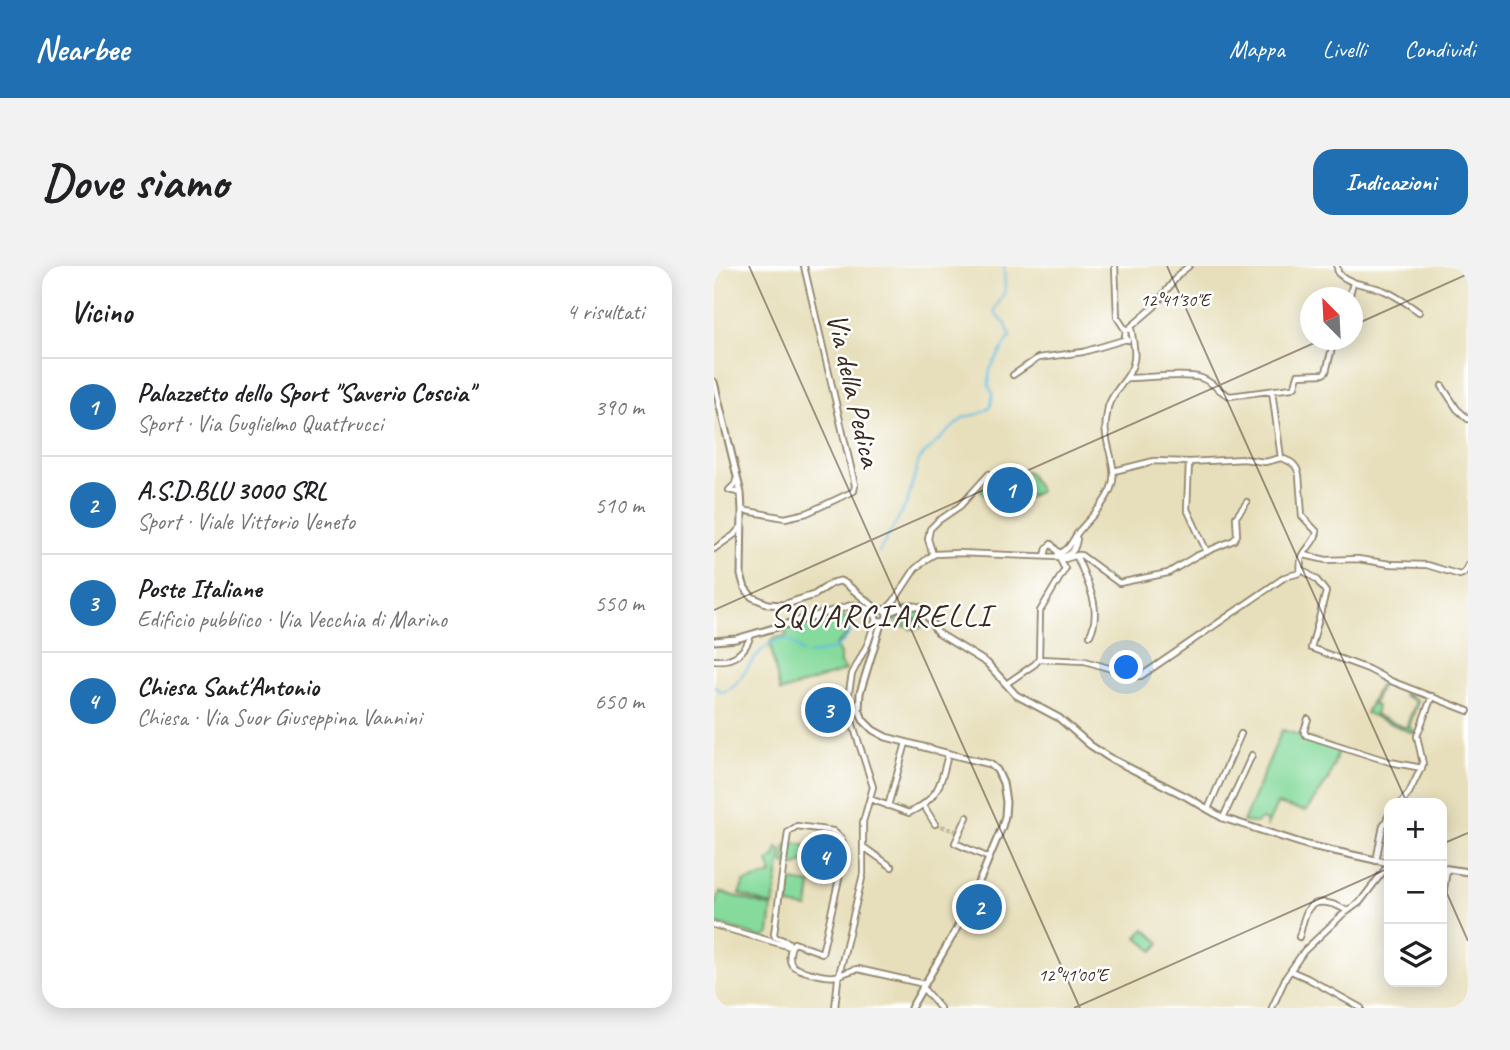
<!DOCTYPE html>
<html lang="it">
<head>
<meta charset="utf-8">
<style>
	:root { --surface:#fff; --page:#f2f2f2; --text:#202124; --muted:#757577; --line:#e0e0e0; --accent:#1f6fb2 }
	body { margin:0; font-family:Caveat,sans-serif; background:var(--page); color:var(--text) }
	.controls { position:absolute; right:21px; bottom:21px; display:grid; overflow:hidden; border-radius:14px; box-shadow:0 4px 18px #0003 }
	.controls button { width:63px; height:63px; display:grid; place-items:center; padding:0; border:0; border-bottom:2px solid var(--line); background:var(--surface); color:var(--text); font:35px sans-serif }
	.compass { position:absolute; left:586px; top:21px; width:63px; height:63px; border-radius:50%; background:var(--surface); box-shadow:0 4px 18px #0003; rotate:336deg }
	.you { position:absolute; left:413px; top:402px; width:24px; height:24px; margin:-18px; border:5px solid #fff; border-radius:50%; background:#1a73e8; box-shadow:0 0 0 10px #1a73e833 }
	.badge { display:grid; place-items:center; width:46px; height:46px; border-radius:50%; background:var(--accent); color:#fff; font-size:23px; font-weight:700 }
	.pin { position:absolute; translate:-50% -50%; border:4px solid #fff; box-shadow:0 2px 7px #0006 }
	.list { margin:0; padding:0; list-style:none }
	h2 { display:flex; justify-content:space-between; align-items:center; height:91px; margin:0; padding:0 28px; font-size:30px }
	h2 small { font-size:23px; font-weight:400; color:var(--muted) }
	.list li { display:grid; grid-template-columns:46px 1fr auto; gap:21px; align-items:center; box-sizing:border-box; height:98px; padding:0 28px; border-top:2px solid var(--line) }
	.list b { display:block; font-size:26px; white-space:nowrap }
	.list p { margin:0; font-size:23px; white-space:nowrap; color:var(--muted) }
	.list em { font-size:23px; font-style:normal; color:var(--muted) }
	.icon { flex:none; width:38px; height:38px; fill:none; stroke:currentColor; stroke-width:2; stroke-linecap:round; stroke-linejoin:round }
	.map { position:relative; flex:none; width:754px; height:742px; overflow:hidden; border-radius:21px }
	header { display:flex; align-items:center; gap:42px; box-sizing:border-box; height:98px; padding:0 35px; background:var(--accent); color:#fff }
	header strong { font-size:33px }
	nav { display:flex; gap:38px; margin-inline-start:auto; font-size:24px }
	.intro { display:flex; align-items:center; justify-content:space-between; box-sizing:border-box; height:168px; padding:0 42px }
	h1 { margin:0; font-size:49px }
	.button { padding:18px 32px; border-radius:21px; background:var(--accent); color:#fff; font-size:24px; font-weight:700 }
	main { display:flex; gap:42px; padding:0 42px }
	aside { flex:1; background:var(--surface); border-radius:21px; box-shadow:0 4px 18px #0003 }
	.map>svg:first-child { display:block }
	.green { fill:#85da9c; stroke:#60825d; stroke-width:2 }
	.lines { fill:none; stroke-linecap:round; stroke-linejoin:round }
	.stream { stroke:#64bee2; stroke-width:2 }
	.street-tunnel { stroke:#c5bb9c; stroke-width:4.5; stroke-dasharray:4.5 2; stroke-linecap:butt }
	.street-casing { stroke:#91846c; stroke-width:8 }
	.secondary-casing { stroke:#91846c; stroke-width:9 }
	.street { stroke:#fff; stroke-width:4.5 }
	.secondary { stroke:#fff; stroke-width:5 }
	.ticks { fill:none; stroke:#3b2a1e; stroke-width:2; stroke-opacity:0.45 }
	.labels { text-anchor:middle; stroke-width:5; stroke-linejoin:round; paint-order:stroke }
	.street-label { font-size:30px; fill:#3b2a1e; stroke:#fff }
	.neighbourhood-label { font-size:32px; letter-spacing:2px; fill:#3b2a1e; stroke:#fff }
	.ticks-label { font-size:18px; text-anchor:middle; fill:#3b2a1e; stroke:#fff; stroke-width:5; stroke-linejoin:round; paint-order:stroke }
</style>
</head>
<body>
<header>
<strong>Nearbee</strong>
<nav><a>Mappa</a><a>Livelli</a><a>Condividi</a></nav>
</header>
<div class="intro"><h1>Dove siamo</h1><a class="button">Indicazioni</a></div>
<main>
<aside>
<h2>Vicino<small>4 risultati</small></h2>
<ul class="list">
<li><span class="badge">1</span><div><b>Palazzetto dello Sport &quot;Saverio Coscia&quot;</b><p>Sport · Via Guglielmo Quattrucci</p></div><em>390 m</em></li>
<li><span class="badge">2</span><div><b>A.S.D.BLU 3000 SRL</b><p>Sport · Viale Vittorio Veneto</p></div><em>510 m</em></li>
<li><span class="badge">3</span><div><b>Poste Italiane</b><p>Edificio pubblico · Via Vecchia di Marino</p></div><em>550 m</em></li>
<li><span class="badge">4</span><div><b>Chiesa Sant'Antonio</b><p>Chiesa · Via Suor Giuseppina Vannini</p></div><em>650 m</em></li>
</ul>
</aside>
<div class="map">
<svg width="754" height="742" viewBox="0 0 754 742">
	<rect width="100%" height="100%" fill="#fff"/>
	<filter id="ink" filterUnits="userSpaceOnUse"><feTurbulence type="fractalNoise" baseFrequency=".0143" numOctaves="2"/><feDisplacementMap in="SourceGraphic" scale="14" xChannelSelector="R" yChannelSelector="G"/><feConvolveMatrix kernelMatrix="1 2 1 2 8 2 1 2 1" color-interpolation-filters="sRGB"/></filter>
	<filter id="wash" filterUnits="userSpaceOnUse"><feTurbulence type="fractalNoise" baseFrequency=".00686" numOctaves="4" result="noise"/><feDisplacementMap in="SourceGraphic" scale="28" xChannelSelector="R" yChannelSelector="G"/><feGaussianBlur stdDeviation="1.57" result="paint"/><feColorMatrix in="noise" values="0 0 0 0 0 0 0 0 0 0 0 0 0 0 0 0 0 1.4 0 .05"/><feComposite in="paint" operator="in"/></filter>
	<g filter="url(#wash)">
		<rect width="100%" height="100%" fill="#e7dfbb"/>
		<path class="green" d="M293,204L314,206L326,225L290,244H282L266,223L284,208Z
			M197,344L204,347L212,354L207,361L203,362L208,356L204,352L198,359L199,363H196V360L189,361L188,359L192,355L199,356L200,353L190,354L186,358L177,351L188,345Z
			M124,346L127,347L128,352L138,351L132,370L121,380L126,388V397L132,404L66,426L56,376L61,372L72,370V362L95,355L97,358L121,350V347Z
			M666,418L667,420L659,438L663,440L661,449L692,462L702,435L689,429L690,427L704,435L695,461L698,463L697,465L700,466L702,465V467L696,466L652,447Z
			M568,464L589,470V473L594,472L625,483L614,514L592,545L563,538L553,560L552,558L553,555L548,553L541,557L529,556Z
			M81,577L93,580L92,596H88L83,600L70,598L72,579L77,580Z
			M63,581L68,585L59,640L25,628L30,616L58,608L54,595L61,591Z
			M77,615L97,618L94,642L74,639Z
			M6,626L58,641L55,668L48,672L0,657V646Z
			M431,663L446,677L439,685L423,671Z"/>
		<g class="lines">
			<path class="stream" d="M165,286L193,237L205,194L212,186L250,151L265,148L274,143L277,139L279,127L275,120L276,103L296,71L292,58L282,49L281,44L291,25L290,0
				M94,388C123,386 132,378 143,353
				M0,420L8,426C29,422 36,382 66,374C69,373 73,373 76,375C81,378 84,383 89,387"/>
		</g>
	</g>
	<g filter="url(#ink)">
		<g class="lines">
			<path class="street-tunnel" d="M221,558L245,566"/>
			<g class="street-casing">
				<path id="street" d="M401,0L403,51L412,65
					M623,0L624,7C638,20 655,18 671,25C683,30 694,38 705,46
					M635,32L639,17
					M414,74L411,70L412,65L440,41L465,8L475,0
					M299,109L324,92L369,86L413,73
					M413,112C431,112 472,107 487,112C499,116 505,126 516,130L578,122L581,120L584,109L609,108L612,106L620,74
					M728,120L743,143L754,153
					M558,125L567,192
					M475,196L473,243L493,286
					M400,205L440,195L475,196L530,193L551,196L567,192
					M22,214L21,218L15,224L27,227
					M28,244L71,252L93,247L140,225L141,219L90,0
					M0,283L20,269L27,261
					M219,289L214,273L216,263L224,255L246,240L275,208
					M590,289L612,294L644,293L676,298L713,299L746,309L750,307L754,299
					M331,290L333,282L337,278L344,286
					M344,291V287C355,286 358,274 365,265C376,252 391,238 397,222C404,204 394,186 392,168C390,160 393,150 394,141C399,123 417,113 420,94C422,84 418,72 417,61
					M347,291L351,293L364,289H367L405,317L454,307L482,290L520,274L523,269L522,251L533,236
					M347,291C358,289 361,284 363,273L361,272
					M363,291C373,316 389,342 376,369
					M588,304L602,313L612,326L597,382L654,403L677,415L754,445
					M171,345L180,335L201,303L214,292L221,288L244,287L344,291
					M325,393L371,395L421,410H427L571,311L586,307C587,303 586,299 587,294C589,284 601,277 603,266L588,250L585,209C583,198 576,195 567,192
					M0,394C19,396 31,387 37,369
					M292,418L321,398L325,393L326,345L351,303L345,292
					M594,453L590,465L592,469L676,496L708,502
					M156,533L195,547C225,532 227,518 234,488
					M687,537L695,527L709,498L703,470L718,430
					M174,540L192,477
					M210,540L221,558
					M494,543L527,468
					M253,551L241,577L275,592
					M509,552L538,489
					M151,582L178,601
					M662,595L669,560L675,549
					M728,637L733,603
					M0,659L77,681
					M585,671C588,663 589,649 595,642C604,631 624,639 633,645
					M76,680L74,676L61,671L60,668L74,566L83,560L119,565L128,573L130,591L108,687L80,677L77,682
					M77,682C76,687 74,693 78,699C83,705 114,712 122,710C130,708 136,704 144,703L210,718
					M577,705L593,712L647,742
					M208,721L226,742
					M121,742L124,713L149,608V556L159,521L139,459L134,432L138,408L154,377L162,353
					M558,742L572,711L590,685L627,650L646,636L675,598"/>
			</g>
			<g class="secondary-casing">
				<path id="secondary" d="M0,116L27,227L28,244L27,309L31,322L38,331L54,338L69,339L100,329L118,317L126,315L132,318L164,344
					M161 349a6 6 0 1 1 12 0a6 6 0 1 1-12 0Z
					M173,347L191,340H201L208,342L224,367L273,397L302,429L345,452L376,479L394,491L473,531L509,552L593,579L675,597
					M168,355L146,427L145,443L149,454L159,464L172,471L228,486L276,498L283,504L289,517L292,536L291,550L288,561L268,609L242,664L197,742
					M0,375L22,373L139,339L149,341L161,347
					M728,602L754,606"/>
			</g>
			<use href="#street" class="street"/>
			<use href="#secondary" class="secondary"/>
		</g>
	</g>
	<path class="ticks" d="M35,0L366,742M453,0L693,537M638,60L754,8M0,344L607,74M728,578L754,567M728,616L754,675M360,742L675,602"/>
	<g class="labels">
		<g class="street-label">
			<text transform="translate(140 124) rotate(77)" y="10">Via della Pedica</text>
		</g>
		<g class="neighbourhood-label">
			<text x="167" y="360">SQUARCIARELLI</text>
		</g>
	</g>
	<g class="ticks-label">
		<text x="461" y="40">12°41'30"E</text>
		<text x="359" y="715">12°41'00"E</text>
	</g>
</svg>
<div class="controls">
<button>+</button>
<button>−</button>
<button><svg class="icon" aria-label="layers" viewBox="0 0 24 24"><path d="M12 4l9 5-9 5-9-5zM3 14l9 5 9-5"/></svg></button>
</div>
<svg class="compass" viewBox="-18 -18 36 36"><path d="M0-13l5 13h-10z" fill="#e53935"/><path d="M0 13l5-13h-10z" fill="#757577"/></svg>
<div class="you"></div>
<div class="pin badge" style="left:296px;top:224px">1</div>
<div class="pin badge" style="left:265px;top:641px">2</div>
<div class="pin badge" style="left:114px;top:444px">3</div>
<div class="pin badge" style="left:110px;top:591px">4</div>
</div>
</main>
</body>
</html>
